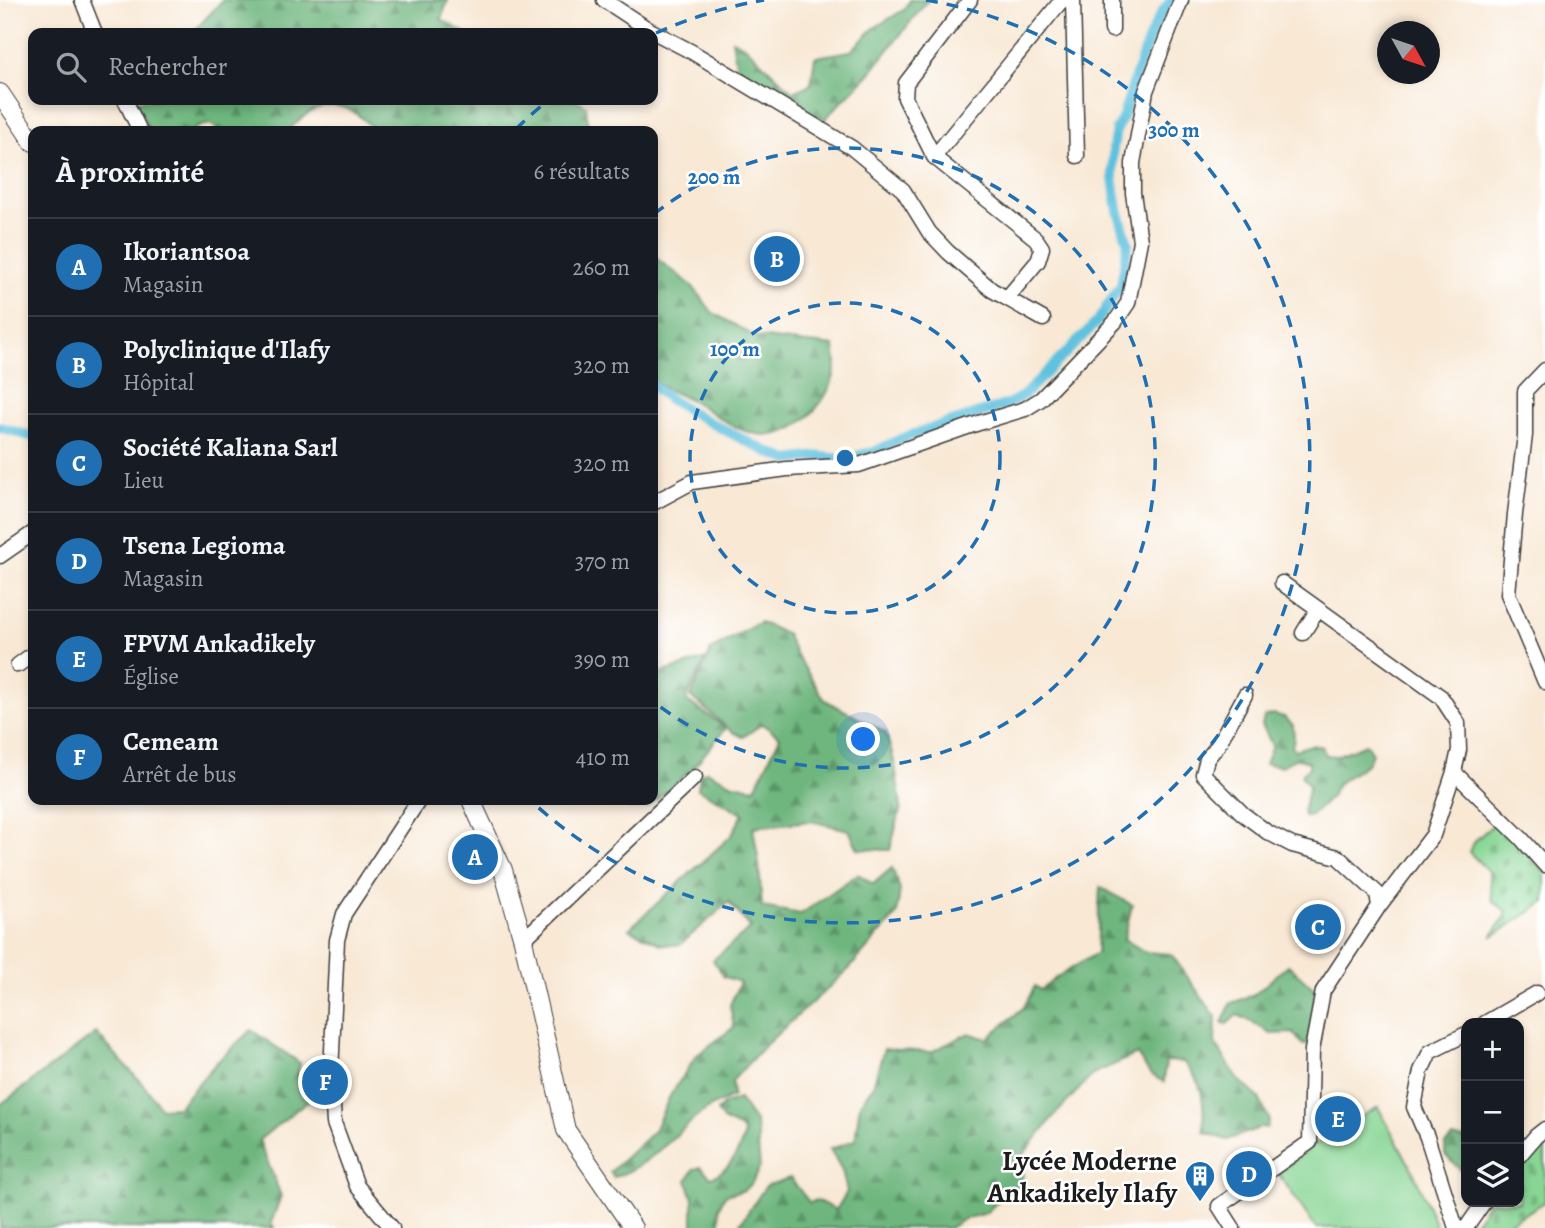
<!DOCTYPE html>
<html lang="fr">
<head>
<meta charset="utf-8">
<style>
	:root { --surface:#171b24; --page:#20242c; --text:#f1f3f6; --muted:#9ea1a6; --line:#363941; --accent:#1f6fb2 }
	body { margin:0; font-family:Alegreya,serif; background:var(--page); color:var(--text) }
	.controls { position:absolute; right:21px; bottom:21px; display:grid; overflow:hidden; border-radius:14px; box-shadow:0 4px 10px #0003 }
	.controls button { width:63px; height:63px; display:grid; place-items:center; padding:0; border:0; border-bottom:2px solid var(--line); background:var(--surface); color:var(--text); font:35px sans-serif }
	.compass { position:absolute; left:1377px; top:21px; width:63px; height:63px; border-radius:50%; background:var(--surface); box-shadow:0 4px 10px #0003; rotate:130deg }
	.you { position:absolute; left:864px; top:740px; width:24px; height:24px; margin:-18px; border:5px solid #fff; border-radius:50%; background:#1a73e8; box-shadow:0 0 0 10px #1a73e833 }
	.badge { display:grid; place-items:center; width:46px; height:46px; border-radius:50%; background:var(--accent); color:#fff; font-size:23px; font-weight:700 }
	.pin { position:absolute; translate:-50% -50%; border:4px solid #fff; box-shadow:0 2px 7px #0006 }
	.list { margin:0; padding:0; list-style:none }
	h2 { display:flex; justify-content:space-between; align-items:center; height:91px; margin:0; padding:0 28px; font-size:30px }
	h2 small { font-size:23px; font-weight:400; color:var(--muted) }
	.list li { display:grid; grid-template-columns:46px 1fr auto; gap:21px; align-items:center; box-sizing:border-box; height:98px; padding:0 28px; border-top:2px solid var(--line) }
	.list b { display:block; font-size:26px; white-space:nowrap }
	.list p { margin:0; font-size:23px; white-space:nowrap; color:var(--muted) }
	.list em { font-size:23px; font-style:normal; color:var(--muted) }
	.icon { flex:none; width:38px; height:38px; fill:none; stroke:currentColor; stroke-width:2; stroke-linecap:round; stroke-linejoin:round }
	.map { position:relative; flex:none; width:1545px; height:1228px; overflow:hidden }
	.search { position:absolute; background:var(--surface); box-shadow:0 4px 10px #0003; left:28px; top:28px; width:630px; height:77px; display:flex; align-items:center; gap:18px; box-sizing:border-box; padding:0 24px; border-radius:14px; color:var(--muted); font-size:26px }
	.panel { position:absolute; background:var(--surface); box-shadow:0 4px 10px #0003; left:28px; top:126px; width:630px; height:679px; border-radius:14px }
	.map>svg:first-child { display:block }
	.forest { fill:url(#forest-firs); stroke:#45694d; stroke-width:2 }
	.cemetery { fill:url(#cemetery-stones); stroke:#527858; stroke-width:2 }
	.park { fill:#88d594; stroke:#527858; stroke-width:2 }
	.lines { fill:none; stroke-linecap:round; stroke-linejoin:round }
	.canal { stroke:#5fc1de; stroke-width:10 }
	.minor-casing { stroke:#3d3b38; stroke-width:17 }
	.major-casing { stroke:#3d3b38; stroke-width:20 }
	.minor { stroke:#fff; stroke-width:14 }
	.major { stroke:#fff; stroke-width:18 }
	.ring { fill:none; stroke:#1f6fb2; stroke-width:3.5; stroke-dasharray:12 9 }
	.labels { text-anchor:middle; stroke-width:5; stroke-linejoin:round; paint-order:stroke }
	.poi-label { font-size:28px; font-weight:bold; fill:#1c1c1c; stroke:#fff; text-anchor:end }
	.centre { fill:#1f6fb2; stroke:#fff; stroke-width:3.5 }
	.ring-label { font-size:21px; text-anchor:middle; font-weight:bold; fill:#1f6fb2; stroke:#fff; stroke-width:5; stroke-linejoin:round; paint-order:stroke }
</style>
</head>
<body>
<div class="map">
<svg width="1545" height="1228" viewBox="0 0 1545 1228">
	<defs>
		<pattern id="forest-firs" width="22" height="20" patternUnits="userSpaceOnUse" patternTransform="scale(1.75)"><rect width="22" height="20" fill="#6eb67e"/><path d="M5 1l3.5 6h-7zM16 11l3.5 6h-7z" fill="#5a9366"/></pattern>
		<pattern id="cemetery-stones" width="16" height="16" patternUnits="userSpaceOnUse" patternTransform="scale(1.75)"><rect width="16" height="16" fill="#88d594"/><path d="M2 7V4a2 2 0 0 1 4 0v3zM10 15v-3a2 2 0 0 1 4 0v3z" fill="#75b67f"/></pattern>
	</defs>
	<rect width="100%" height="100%" fill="#fff"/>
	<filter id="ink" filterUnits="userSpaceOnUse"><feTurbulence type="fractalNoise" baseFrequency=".0143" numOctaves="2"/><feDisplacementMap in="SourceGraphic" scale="14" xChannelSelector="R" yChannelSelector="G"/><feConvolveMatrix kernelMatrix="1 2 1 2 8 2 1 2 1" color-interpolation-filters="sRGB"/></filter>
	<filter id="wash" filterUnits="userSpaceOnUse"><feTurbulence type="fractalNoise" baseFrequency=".00686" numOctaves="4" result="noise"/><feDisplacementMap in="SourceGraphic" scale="28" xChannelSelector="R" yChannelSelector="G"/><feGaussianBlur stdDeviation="1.57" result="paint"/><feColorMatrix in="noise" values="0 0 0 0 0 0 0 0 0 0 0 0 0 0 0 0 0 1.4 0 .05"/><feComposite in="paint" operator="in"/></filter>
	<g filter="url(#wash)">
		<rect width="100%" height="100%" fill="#f8e8d4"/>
		<path class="forest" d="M223,0H448L441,19L465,33H192Z
			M910,0H928L869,74L817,127L737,69L732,40L746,47L793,92L811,84L815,57L851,51L874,28L905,9Z
			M134,100H576L586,106L589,131H375C345,97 319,97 288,131H219L211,124L200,126L192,131H150Z
			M653,256L685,280L698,293L712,312L756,337L834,346C834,351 836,357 836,362C836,393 802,434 769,435C740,436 714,413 691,400C678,393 663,390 653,381Z
			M760,622L786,634L794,651L825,700L886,733L895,765L901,807L890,850L858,849L849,830L811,821L753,827L759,864L762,907L801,914L858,874L873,884L892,868L900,889L897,914L850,968L762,1048L732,1081L733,1096C722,1102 708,1107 699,1115C671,1138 649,1166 614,1177L610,1172L654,1131L670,1096L696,1056L734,1027L730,1005L740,982L724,977L713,960L751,928L729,902L680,945L661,944L629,929L731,836L743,814L698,789L700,775L706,771L733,784L755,788L780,737L762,724L743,737L731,731L691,697L711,650Z
			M706,659L686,700L726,728L692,769L648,807L629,808L628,800H653V675Z
			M1273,714L1284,717L1293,725L1294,738L1292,747L1295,750L1311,745L1322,747L1326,755L1336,756L1366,744L1372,753L1368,763L1337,784L1331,797L1311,816H1304L1303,812L1309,786L1301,775L1309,767V762L1296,758L1282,766L1265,764L1272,745L1262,725L1264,717Z
			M1100,887L1132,905L1124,939L1145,952L1171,954L1216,1017L1215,1043L1238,1079L1259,1098L1269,1119L1267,1128H1259L1227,1140L1204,1132C1203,1101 1206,1085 1183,1062L1166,1061L1164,1082L1150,1074L1137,1054L1093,1074L1054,1116L1023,1155L1022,1186L1001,1198L986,1213L964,1219L949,1228H737L766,1186L790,1178L810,1203L816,1200L836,1210L847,1192L842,1170L830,1149L855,1140L860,1104L873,1086L884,1049L931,1052L969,1033L987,1039L1024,1007L1035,986L1041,990L1057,977L1097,953Z
			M1288,965L1316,990L1308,1044L1303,1045L1293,1033L1271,1034L1247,1019L1237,1015L1227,1024L1222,1023L1231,1003L1254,995Z
			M251,1030L300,1063L298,1074L316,1094L259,1140L281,1196L271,1223L274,1228H0V1105L96,1033L146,1088L161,1108L178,1107L216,1063Z
			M739,1099L756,1123L760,1167L752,1183L744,1190L725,1195L719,1208L720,1228H693V1199L687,1180L693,1170L700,1167L711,1177C729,1171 739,1153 744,1135L741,1129L723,1120L717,1111L725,1104Z
			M1453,1138L1466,1139V1175L1445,1155V1145Z"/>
		<path class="cemetery" d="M1498,820L1545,873V902L1492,937L1507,912L1492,900L1489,872L1469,852C1474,837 1488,831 1498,820Z
			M1545,1135V1202L1500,1228H1471L1489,1202H1519V1162Z"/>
		<path class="park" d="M1378,1107L1413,1171L1437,1228H1316L1278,1173L1312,1146Z"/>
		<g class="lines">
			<path class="canal" d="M653,386L667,398L709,422L768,452L789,460L816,456L842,459L874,452L905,437L1008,404L1024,395L1097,322L1121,285L1128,244L1118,210L1113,178V148L1116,129L1122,119C1132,89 1150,20 1172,0
				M0,427L33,437"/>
		</g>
	</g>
	<g filter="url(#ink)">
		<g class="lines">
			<g class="minor-casing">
				<path id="minor" d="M82,0L95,33
					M604,0L648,29L692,52L852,148L903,190L929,232L948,252L992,290L1043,319
					M970,0L906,83L905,98L934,157L1036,239L1042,248L1038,261L1007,298
					M1073,0L1077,156
					M1112,0V30
					M125,100L140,131
					M934,157L1062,0
					M1545,370L1525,391V435L1515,514L1508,594L1545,682
					M653,503L692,482L787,469L859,465L979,423L1025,409L1041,399L1115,322L1128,303L1140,241L1133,193V163L1146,91L1181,0
					M0,556L33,533
					M1303,633L1318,609
					M18,665L33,654
					M1245,695L1218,745L1207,759L1203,774L1243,814L1267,832L1292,845L1338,857L1377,893L1379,906
					M1454,772L1521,838L1545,865
					M523,940L695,777
					M1485,1023L1537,993
					M1519,1156L1536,1136L1545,1129
					M392,1228L357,1186L334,1123L331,1074L337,940L344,914L419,800
					M1233,1228L1219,1206L1310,1142L1312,1050L1323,991L1379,906L1433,835L1454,772L1459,750L1458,723L1441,697L1282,583
					M1456,1228L1427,1137L1414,1107L1421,1071L1430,1052L1466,1034
					M1466,1228L1484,1202"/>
			</g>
			<g class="major-casing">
				<path id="major" d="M0,93L33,142
					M471,800L503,870L523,940L566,1130L633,1228"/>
			</g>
			<use href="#minor" class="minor"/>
			<use href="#major" class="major"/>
		</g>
	</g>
	<g class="ring">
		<circle cx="845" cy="458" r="155"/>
		<path d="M654 214A310 310 0 1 1 654 702"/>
		<path d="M516 129A465 465 0 0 1 546 102M656 33A465 465 0 0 1 764 0M926 0A465 465 0 1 1 531 801"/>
	</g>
	<defs>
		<g id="building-pin" transform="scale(1.575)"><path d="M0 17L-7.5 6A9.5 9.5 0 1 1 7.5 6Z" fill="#1f6fb2" stroke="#fff"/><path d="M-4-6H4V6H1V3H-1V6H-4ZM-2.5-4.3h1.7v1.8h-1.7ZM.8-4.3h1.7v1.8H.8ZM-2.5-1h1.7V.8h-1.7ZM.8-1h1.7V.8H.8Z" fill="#fff"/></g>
	</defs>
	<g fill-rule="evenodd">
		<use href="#building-pin" x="1200" y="1176"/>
	</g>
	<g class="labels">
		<g class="poi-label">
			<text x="1177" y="1170">Lycée Moderne<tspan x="1177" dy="32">Ankadikely Ilafy</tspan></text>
		</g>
	</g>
	<circle cx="845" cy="458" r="10" class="centre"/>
	<g class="ring-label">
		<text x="1174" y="137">300 m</text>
		<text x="714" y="184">200 m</text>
		<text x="735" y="356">100 m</text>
	</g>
</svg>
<div class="controls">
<button>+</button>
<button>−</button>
<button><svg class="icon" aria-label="layers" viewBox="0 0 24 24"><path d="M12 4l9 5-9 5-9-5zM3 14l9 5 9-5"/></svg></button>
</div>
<svg class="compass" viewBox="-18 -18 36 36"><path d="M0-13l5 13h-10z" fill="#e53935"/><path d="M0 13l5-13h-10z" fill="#9ea1a6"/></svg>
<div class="you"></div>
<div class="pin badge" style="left:475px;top:857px">A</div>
<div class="pin badge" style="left:777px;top:259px">B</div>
<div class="pin badge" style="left:1318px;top:927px">C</div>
<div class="pin badge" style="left:1249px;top:1174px">D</div>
<div class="pin badge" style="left:1338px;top:1119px">E</div>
<div class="pin badge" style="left:325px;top:1082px">F</div>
<div class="search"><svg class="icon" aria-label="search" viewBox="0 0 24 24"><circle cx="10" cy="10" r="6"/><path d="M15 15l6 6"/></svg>Rechercher</div>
<section class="panel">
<h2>À proximité<small>6 résultats</small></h2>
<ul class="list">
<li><span class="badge">A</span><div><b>Ikoriantsoa</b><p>Magasin</p></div><em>260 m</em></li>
<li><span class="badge">B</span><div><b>Polyclinique d'Ilafy</b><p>Hôpital</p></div><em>320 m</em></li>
<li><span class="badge">C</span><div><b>Société Kaliana Sarl</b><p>Lieu</p></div><em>320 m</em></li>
<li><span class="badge">D</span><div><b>Tsena Legioma</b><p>Magasin</p></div><em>370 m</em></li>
<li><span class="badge">E</span><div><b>FPVM Ankadikely</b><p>Église</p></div><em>390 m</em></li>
<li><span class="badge">F</span><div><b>Cemeam</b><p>Arrêt de bus</p></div><em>410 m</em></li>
</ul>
</section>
</div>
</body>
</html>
